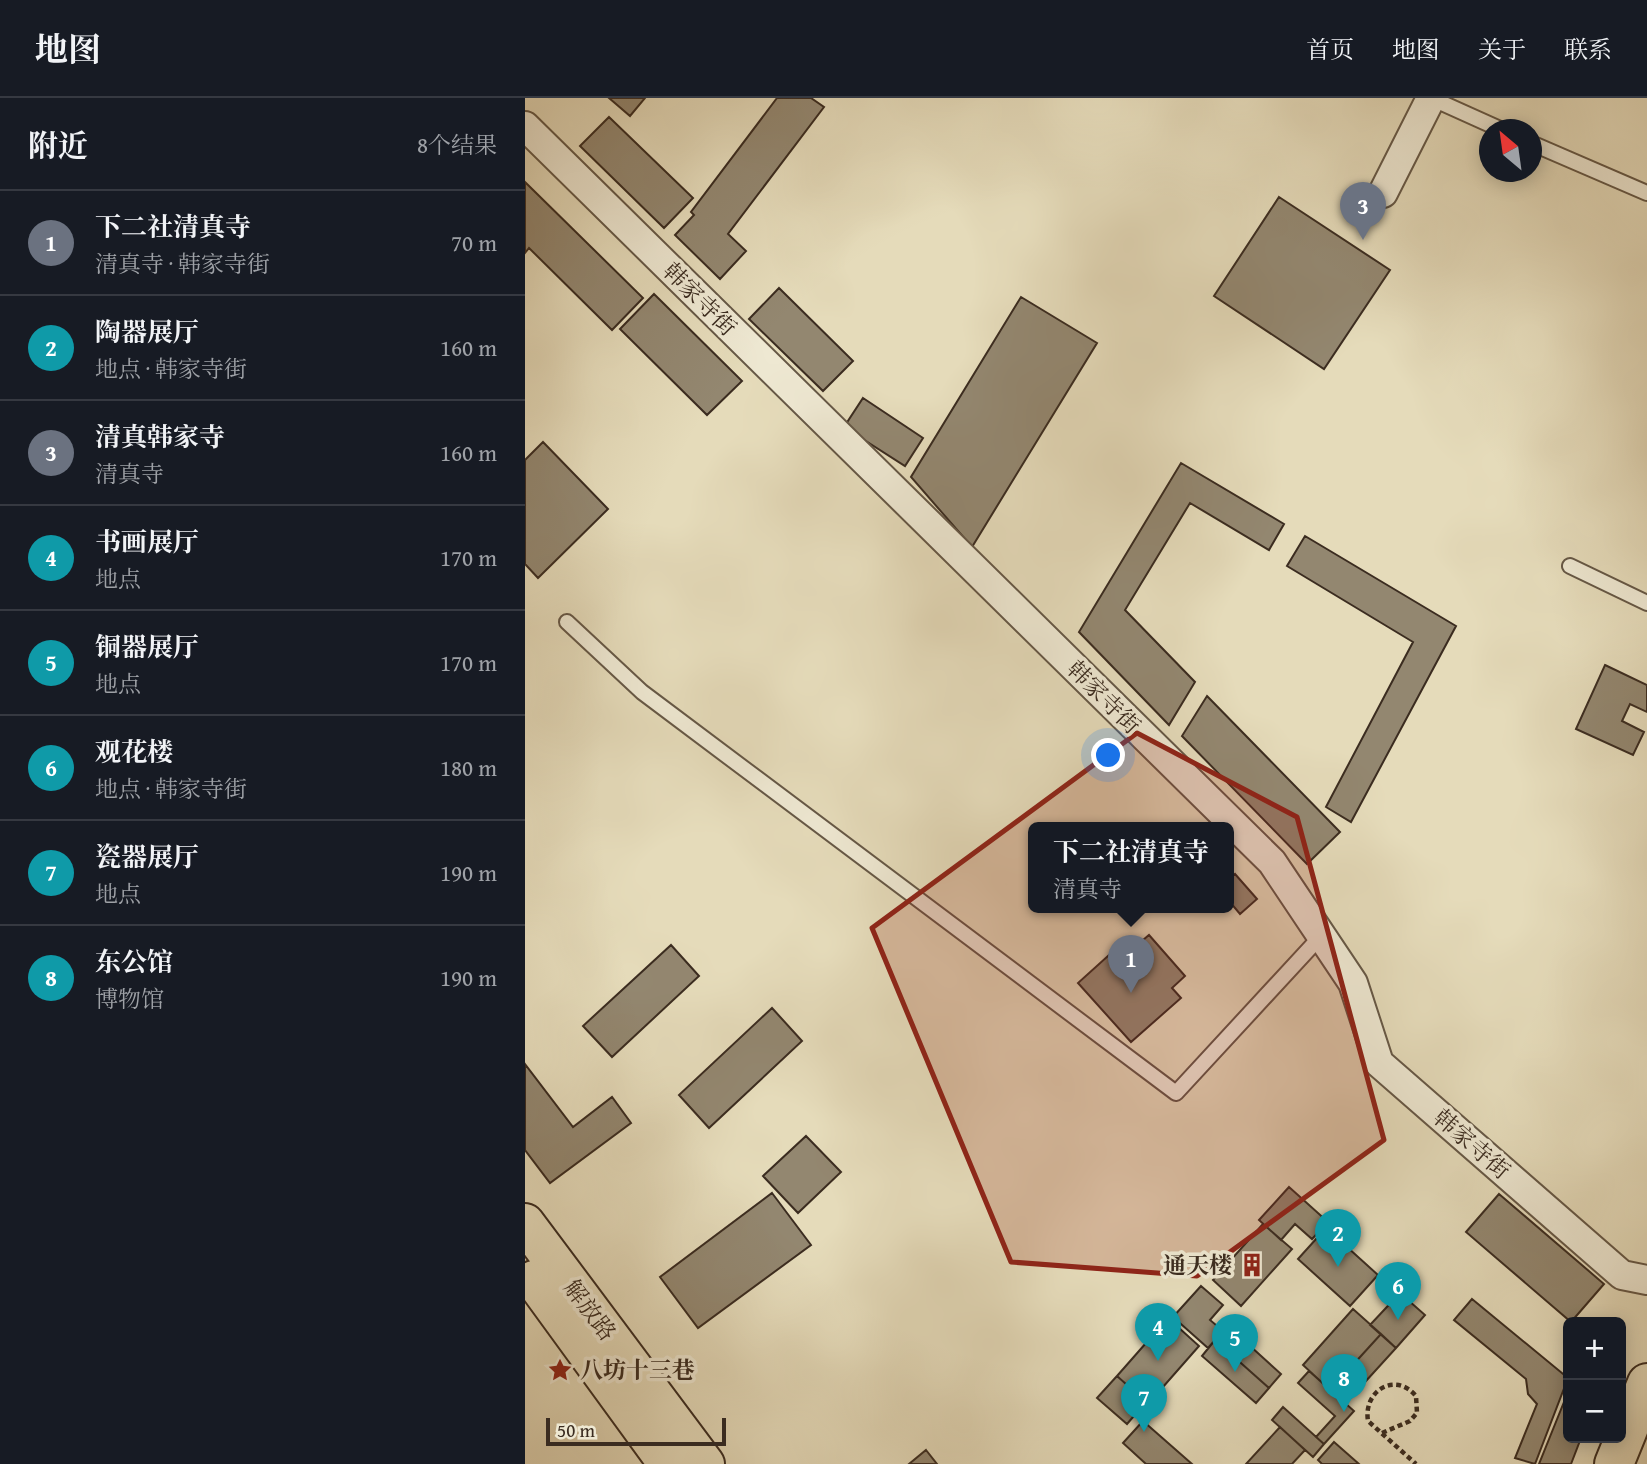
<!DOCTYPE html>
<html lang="zh">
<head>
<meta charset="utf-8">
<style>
	:root { --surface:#171b24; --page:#242831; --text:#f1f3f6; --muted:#9ea1a6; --line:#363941; --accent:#ea580c }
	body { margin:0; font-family:"Gentium Book Plus","Noto Serif SC",serif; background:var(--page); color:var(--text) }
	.controls { position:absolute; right:21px; bottom:21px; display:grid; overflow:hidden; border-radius:10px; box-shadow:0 4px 18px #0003 }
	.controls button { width:63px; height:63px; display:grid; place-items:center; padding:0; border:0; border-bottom:2px solid var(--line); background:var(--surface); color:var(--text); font:35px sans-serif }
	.compass { position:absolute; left:954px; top:21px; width:63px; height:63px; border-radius:50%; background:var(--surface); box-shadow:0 4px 18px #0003; rotate:331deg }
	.scale { position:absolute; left:21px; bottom:18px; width:180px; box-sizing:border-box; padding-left:7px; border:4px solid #3b2c20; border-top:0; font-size:19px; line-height:24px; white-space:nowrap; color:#3b2c20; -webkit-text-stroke:5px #eee8d2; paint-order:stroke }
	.you { position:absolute; left:584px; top:658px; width:24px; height:24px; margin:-18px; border:5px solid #fff; border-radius:50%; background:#1a73e8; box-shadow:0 0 0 10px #1a73e833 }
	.badge { display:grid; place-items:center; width:46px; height:46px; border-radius:50%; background:var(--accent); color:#fff; font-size:23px; font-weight:700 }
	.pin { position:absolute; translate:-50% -58px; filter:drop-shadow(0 2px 4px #0008) }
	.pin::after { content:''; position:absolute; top:37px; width:24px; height:21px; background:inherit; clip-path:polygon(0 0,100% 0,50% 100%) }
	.popup { position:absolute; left:503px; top:724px; width:206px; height:91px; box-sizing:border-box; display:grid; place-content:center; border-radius:10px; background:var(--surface); filter:drop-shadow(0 2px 5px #0005); font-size:23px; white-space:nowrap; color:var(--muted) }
	.popup b { font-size:26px; color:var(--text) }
	.popup::after { content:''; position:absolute; left:50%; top:100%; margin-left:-14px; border:14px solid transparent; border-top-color:var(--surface) }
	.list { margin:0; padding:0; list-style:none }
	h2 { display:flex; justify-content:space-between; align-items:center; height:91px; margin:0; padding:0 28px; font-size:30px }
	h2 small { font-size:23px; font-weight:400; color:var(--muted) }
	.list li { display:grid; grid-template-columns:46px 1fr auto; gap:21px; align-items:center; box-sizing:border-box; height:105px; padding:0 28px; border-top:2px solid var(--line) }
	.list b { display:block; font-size:26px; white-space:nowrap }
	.list p { margin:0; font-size:23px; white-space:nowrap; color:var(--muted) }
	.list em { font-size:23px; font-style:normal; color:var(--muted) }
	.map { position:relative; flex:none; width:1122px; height:1366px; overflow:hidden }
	header { display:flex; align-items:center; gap:42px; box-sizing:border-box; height:98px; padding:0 35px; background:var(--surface); border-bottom:2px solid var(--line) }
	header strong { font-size:33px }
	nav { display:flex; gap:38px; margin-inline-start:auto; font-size:24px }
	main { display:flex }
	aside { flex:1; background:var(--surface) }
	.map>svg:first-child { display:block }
	.building { fill:#938770; stroke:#3b2c20; stroke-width:2 }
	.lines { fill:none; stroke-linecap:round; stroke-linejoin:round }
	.service-casing { stroke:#665846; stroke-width:18 }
	.minor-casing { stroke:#665846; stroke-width:32 }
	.primary-casing { stroke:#3b2c20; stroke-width:42 }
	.path { stroke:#3b2c20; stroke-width:4.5; stroke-dasharray:5 3.5; stroke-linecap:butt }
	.service { stroke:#eee8d2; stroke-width:14 }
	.minor { stroke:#eee8d2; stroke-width:28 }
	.primary { stroke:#e5dbba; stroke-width:38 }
	.marked { fill:#8f2418; fill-opacity:0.2; stroke:#8f2418; stroke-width:5; stroke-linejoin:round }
	.labels { text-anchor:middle; stroke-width:7; stroke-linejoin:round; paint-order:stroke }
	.street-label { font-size:23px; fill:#3b2c20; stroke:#eee8d2 }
	.poi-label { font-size:23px; font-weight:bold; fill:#3b2c20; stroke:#eee8d2; text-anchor:end }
</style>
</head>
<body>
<header>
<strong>地图</strong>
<nav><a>首页</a><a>地图</a><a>关于</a><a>联系</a></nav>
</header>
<main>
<aside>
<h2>附近<small>8个结果</small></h2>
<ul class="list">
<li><span class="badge" style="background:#6b7280">1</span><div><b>下二社清真寺</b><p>清真寺 · 韩家寺街</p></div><em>70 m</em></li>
<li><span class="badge" style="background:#0f9aa8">2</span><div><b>陶器展厅</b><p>地点 · 韩家寺街</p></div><em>160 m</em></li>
<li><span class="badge" style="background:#6b7280">3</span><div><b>清真韩家寺</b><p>清真寺</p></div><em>160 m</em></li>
<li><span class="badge" style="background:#0f9aa8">4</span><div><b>书画展厅</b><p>地点</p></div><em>170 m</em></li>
<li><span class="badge" style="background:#0f9aa8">5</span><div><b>铜器展厅</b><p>地点</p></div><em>170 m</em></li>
<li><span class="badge" style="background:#0f9aa8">6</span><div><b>观花楼</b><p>地点 · 韩家寺街</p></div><em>180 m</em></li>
<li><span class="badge" style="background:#0f9aa8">7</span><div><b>瓷器展厅</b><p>地点</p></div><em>190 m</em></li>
<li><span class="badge" style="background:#0f9aa8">8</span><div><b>东公馆</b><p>博物馆</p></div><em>190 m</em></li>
</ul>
</aside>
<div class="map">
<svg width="1122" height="1366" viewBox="0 0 1122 1366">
	<rect width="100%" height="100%" fill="#e5dbba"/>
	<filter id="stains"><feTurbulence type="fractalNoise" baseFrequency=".00286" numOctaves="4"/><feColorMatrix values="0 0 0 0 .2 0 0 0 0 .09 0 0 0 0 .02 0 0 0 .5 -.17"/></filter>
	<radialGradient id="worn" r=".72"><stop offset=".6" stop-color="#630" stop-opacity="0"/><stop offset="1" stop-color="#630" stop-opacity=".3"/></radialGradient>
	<path class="building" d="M84,0H120L105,18Z
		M252,0H286L299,9L203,136L221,153L195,181L150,137L169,117L166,114Z
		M84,19L168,100L139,130L55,48Z
		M0,84L118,200L87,232L4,150L0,155Z
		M754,99L865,172L799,271L689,198Z
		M254,190L328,263L298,293L224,221Z
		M129,196L217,283L182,317L95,231Z
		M496,199L572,245L447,449L386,379Z
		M338,300L398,340L380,368L319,329Z
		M18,344L83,411L13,480L0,466V362Z
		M656,365L759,426L744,452L665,405L600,512L670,584L644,627L554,534Z
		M780,438L931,528L826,724L801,709L888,544L762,468Z
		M1080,567L1122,587V614L1105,606L1097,623L1119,634L1108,657L1051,631Z
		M682,598L815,734L782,766L657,638Z
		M710,776L732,801L715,816L704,803V781Z
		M624,837L660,878L647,890L656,900L606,944L553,885L604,839L611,848Z
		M146,847L174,878L87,959L58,928Z
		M247,910L277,943L184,1030L154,997Z
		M0,966L48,1029L87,999L106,1025L25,1085L0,1052Z
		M281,1038L316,1074L273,1115L238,1078Z
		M764,1089L803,1124L787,1141L770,1126L756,1142L734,1122Z
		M247,1095L286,1147L173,1230L135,1179Z
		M974,1096L1079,1186L1046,1224L941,1134Z
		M738,1126L767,1151L716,1208L688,1182Z
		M801,1130L853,1177L825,1208L773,1161Z
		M676,1188L698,1207L685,1222L698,1233L683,1250L648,1219Z
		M875,1195L900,1217L871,1250L845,1227Z
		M947,1201L1043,1280L1010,1366L990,1360L1012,1306L1003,1296L1001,1281L929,1222Z
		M828,1211L856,1236L805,1292L778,1267Z
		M643,1220L674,1248L623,1306L592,1278Z
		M703,1228L756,1276L744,1290L690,1242Z
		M856,1236L871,1250L820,1306L805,1292Z
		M690,1242L744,1290L731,1305L677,1258Z
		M784,1273L829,1313L799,1346L791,1339L810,1318L773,1285Z
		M592,1278L621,1304L602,1326L572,1300Z
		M1041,1299L1043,1340H1056L1046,1366H1014Z
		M758,1309L799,1346L788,1359L747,1322Z
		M618,1323L667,1366H621L598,1345Z
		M755,1329L780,1352L767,1366H721Z
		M809,1344L834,1366H797L793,1362Z
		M401,1352L412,1366H384Z"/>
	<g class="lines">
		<g class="service-casing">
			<path id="service" d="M906,0L977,32
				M1006,45L1122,95
				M1045,468L1122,505
				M42,524L117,594L651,995L796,838"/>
		</g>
		<g class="minor-casing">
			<path id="minor" d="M0,28L747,764L828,885L854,965L1097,1177L1122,1182
				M858,95L906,0"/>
		</g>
		<g class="primary-casing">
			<path id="primary" d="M0,1125L180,1366
				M9,1182L143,1366
				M1089,1366L1122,1285"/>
		</g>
		<path class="path" d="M857,1335L885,1323L892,1315L891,1298C870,1273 838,1293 843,1323L891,1366"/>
		<use href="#service" class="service"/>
		<use href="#minor" class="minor"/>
		<use href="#primary" class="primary"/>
	</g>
	<path class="marked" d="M612,635L772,719L859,1042L672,1178L486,1164L347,830Z"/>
	<defs>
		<g id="building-bare" transform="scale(1.89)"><path d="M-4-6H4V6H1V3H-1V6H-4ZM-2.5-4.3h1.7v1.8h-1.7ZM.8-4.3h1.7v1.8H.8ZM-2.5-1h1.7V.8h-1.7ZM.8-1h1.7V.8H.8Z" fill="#8f2418" stroke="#eee8d2" stroke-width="2.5" paint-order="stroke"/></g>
		<g id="sight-bare" transform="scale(1.89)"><path d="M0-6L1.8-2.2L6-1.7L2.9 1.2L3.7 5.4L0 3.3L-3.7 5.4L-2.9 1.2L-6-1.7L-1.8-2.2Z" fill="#8f2418" stroke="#eee8d2" stroke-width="2.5" paint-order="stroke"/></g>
	</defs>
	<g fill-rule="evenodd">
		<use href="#building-bare" x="727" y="1167"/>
		<use href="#sight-bare" x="35" y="1272"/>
	</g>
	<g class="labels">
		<g class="street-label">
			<text transform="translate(175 201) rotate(45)" y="8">韩家寺街</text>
			<text transform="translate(579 599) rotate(45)" y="8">韩家寺街</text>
			<text transform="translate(947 1046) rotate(41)" y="8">韩家寺街</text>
			<text transform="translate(65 1212) rotate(53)" y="8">解放路</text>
		</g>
		<g class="poi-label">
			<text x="707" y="1175">通天楼</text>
			<text x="55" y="1280" text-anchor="start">八坊十三巷</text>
		</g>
	</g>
	<rect width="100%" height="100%" filter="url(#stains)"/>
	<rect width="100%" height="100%" fill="url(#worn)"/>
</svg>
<div class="controls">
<button>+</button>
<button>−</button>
</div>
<svg class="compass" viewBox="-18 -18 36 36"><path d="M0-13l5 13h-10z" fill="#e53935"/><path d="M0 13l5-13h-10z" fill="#9ea1a6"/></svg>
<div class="scale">50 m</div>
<div class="you"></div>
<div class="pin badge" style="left:606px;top:895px;background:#6b7280">1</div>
<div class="popup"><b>下二社清真寺</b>清真寺</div>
<div class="pin badge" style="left:813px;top:1169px;background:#0f9aa8">2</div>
<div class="pin badge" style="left:838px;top:142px;background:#6b7280">3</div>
<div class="pin badge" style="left:633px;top:1263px;background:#0f9aa8">4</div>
<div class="pin badge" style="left:710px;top:1274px;background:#0f9aa8">5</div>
<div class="pin badge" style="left:873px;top:1222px;background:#0f9aa8">6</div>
<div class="pin badge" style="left:619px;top:1334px;background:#0f9aa8">7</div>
<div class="pin badge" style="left:819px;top:1314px;background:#0f9aa8">8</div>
</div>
</main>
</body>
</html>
